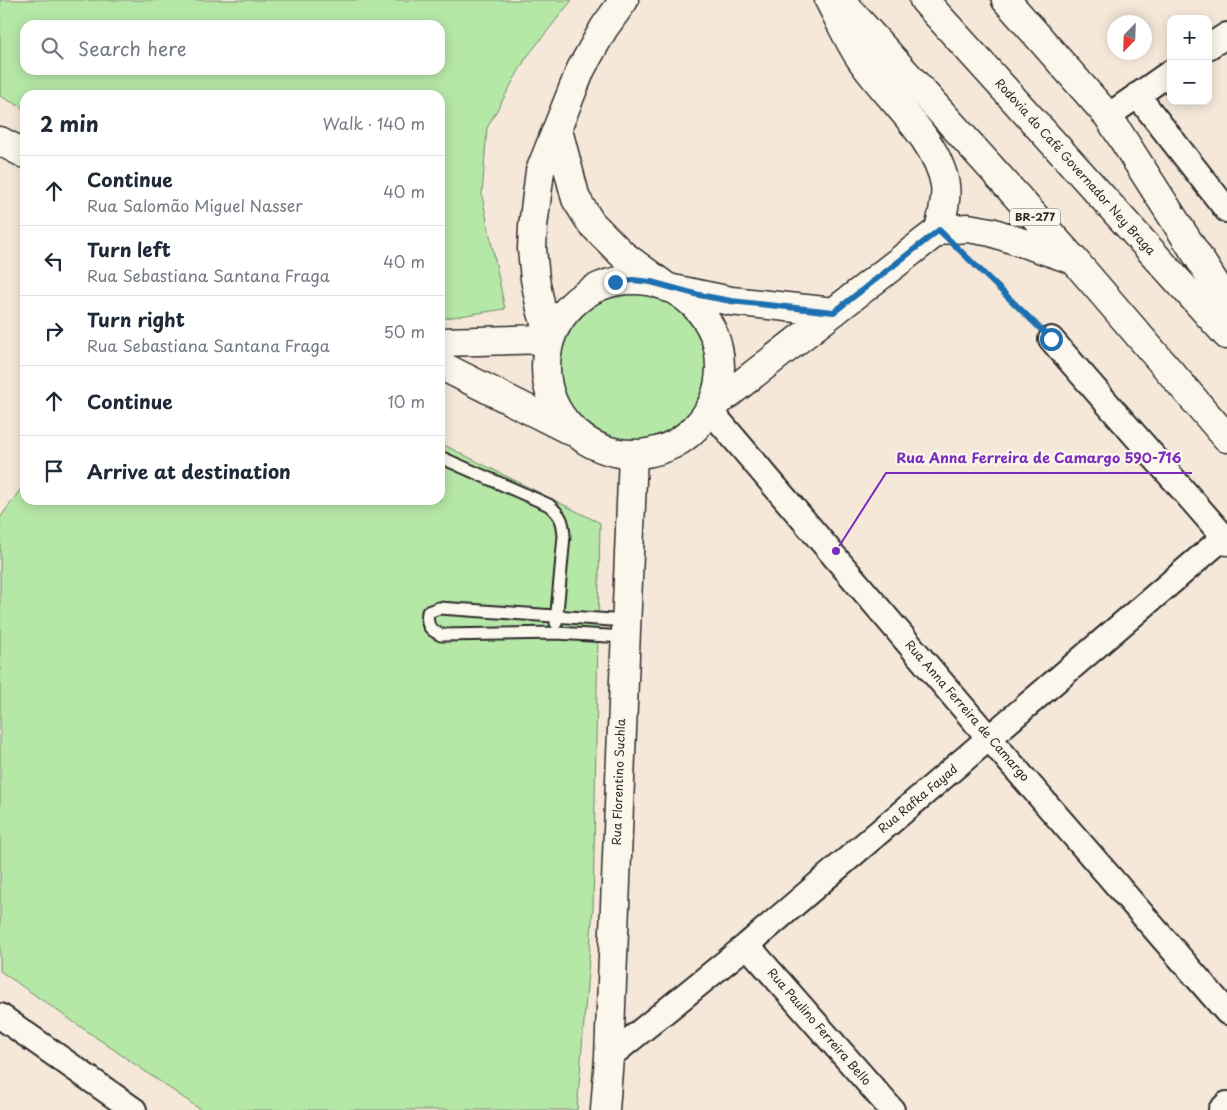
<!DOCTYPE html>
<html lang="en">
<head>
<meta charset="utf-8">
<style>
	:root { --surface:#fff; --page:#f6f6f7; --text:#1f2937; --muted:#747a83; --line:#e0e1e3 }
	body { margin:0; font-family:"Playpen Sans",sans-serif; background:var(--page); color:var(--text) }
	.controls { position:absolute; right:15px; top:15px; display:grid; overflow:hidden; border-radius:10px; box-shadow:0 2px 12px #0003 }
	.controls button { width:45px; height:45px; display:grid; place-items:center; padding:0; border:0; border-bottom:1px solid var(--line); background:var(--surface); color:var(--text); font:25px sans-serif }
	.compass { position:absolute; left:1107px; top:15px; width:45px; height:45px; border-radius:50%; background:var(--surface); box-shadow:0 2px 12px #0003; rotate:203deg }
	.stop { position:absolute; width:15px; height:15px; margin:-11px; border:4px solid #1f6fb2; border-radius:50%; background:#fff }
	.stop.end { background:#1f6fb2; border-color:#fff; box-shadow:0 1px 5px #0008 }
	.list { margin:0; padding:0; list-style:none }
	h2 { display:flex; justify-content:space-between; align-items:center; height:65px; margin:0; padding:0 20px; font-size:21px }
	h2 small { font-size:16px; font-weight:400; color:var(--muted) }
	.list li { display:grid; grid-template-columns:32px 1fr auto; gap:15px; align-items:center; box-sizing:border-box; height:70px; padding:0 20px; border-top:1px solid var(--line) }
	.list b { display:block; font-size:19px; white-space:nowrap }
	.list p { margin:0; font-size:16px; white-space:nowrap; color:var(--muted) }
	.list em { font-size:16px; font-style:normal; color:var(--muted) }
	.icon { flex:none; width:28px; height:28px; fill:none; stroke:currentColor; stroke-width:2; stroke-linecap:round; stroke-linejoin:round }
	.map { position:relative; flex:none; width:1227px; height:1110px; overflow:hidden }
	.search { position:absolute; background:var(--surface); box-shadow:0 2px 12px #0003; left:20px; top:20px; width:425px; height:55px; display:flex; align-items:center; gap:12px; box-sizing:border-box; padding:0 18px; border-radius:15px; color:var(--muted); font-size:19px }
	.panel { position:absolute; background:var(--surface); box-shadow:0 2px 12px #0003; left:20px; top:90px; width:425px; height:415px; border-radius:15px }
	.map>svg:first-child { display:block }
	.green { fill:#b5e7a7; stroke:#708969; fill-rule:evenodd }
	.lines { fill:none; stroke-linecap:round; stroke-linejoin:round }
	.lane-casing { stroke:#2b2b2b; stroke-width:15 }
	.street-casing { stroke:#2b2b2b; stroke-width:28 }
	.secondary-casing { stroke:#2b2b2b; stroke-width:31 }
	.highway-casing { stroke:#2b2b2b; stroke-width:31 }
	.path { stroke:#2b2b2b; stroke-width:3; stroke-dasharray:1 4; stroke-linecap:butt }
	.lane { stroke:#fbf7ec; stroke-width:11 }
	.street { stroke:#fbf7ec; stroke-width:24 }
	.secondary { stroke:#fbf7ec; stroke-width:28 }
	.highway { stroke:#fbf7ec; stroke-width:28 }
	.route { stroke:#1f6fb2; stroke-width:6 }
	.labels { text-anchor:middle; stroke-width:4.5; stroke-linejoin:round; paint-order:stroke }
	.shield { fill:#fbf7ec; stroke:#696865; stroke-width:1 }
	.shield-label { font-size:11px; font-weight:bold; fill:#2b2b2b }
	.street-label { font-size:12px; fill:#2b2b2b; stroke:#fbf7ec }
	.leader { fill:none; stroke:#7b2cbf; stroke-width:2 }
	.callout-dot { fill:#7b2cbf; stroke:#fbf7ec; stroke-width:2 }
	.callout-label { font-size:14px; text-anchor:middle; font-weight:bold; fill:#7b2cbf; stroke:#fbf7ec; stroke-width:4.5; stroke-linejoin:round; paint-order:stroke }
</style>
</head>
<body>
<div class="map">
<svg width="1227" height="1110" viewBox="0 0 1227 1110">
	<rect width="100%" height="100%" fill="#f5e8d9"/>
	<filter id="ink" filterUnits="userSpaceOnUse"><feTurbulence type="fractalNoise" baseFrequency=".02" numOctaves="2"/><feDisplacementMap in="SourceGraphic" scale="10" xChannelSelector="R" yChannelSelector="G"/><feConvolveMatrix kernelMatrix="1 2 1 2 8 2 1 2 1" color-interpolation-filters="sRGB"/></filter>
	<g filter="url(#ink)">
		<path class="green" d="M0,0H572L526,58L487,128L482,196L505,309L440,319V95H25V109L0,96ZM25,25H440V70H25Z
			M559 367a74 74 0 1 1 148 0a74 74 0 1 1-148 0Z
			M440,443L600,523L593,909L577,1110H201L0,971V518L25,483V500H440Z"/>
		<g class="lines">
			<g class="lane-casing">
				<path id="lane" d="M440,457L549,505C561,516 563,520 564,536L556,623
					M625,637L556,633L441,635C429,629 426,625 428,612L439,608L626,621"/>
			</g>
			<g class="street-casing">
				<path id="street" d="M1208,47L1227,35
					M1137,95L1227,210
					M1108,116L1171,72
					M709,409L989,738L1227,1012
					M747,945L892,1110
					M0,1016L134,1110
					M609,1057L747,945L1224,537L1051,339
					M1221,1110L1227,1104"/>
			</g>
			<g class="secondary-casing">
				<path id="secondary" d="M829,0C839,19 848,40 860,58C885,96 938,139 945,185C947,200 942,216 939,230
					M558,130L576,199L591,223L623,255L668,288L731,301L834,312
					M0,141L25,154
					M546 367a87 87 0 1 1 174 0a87 87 0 1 1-174 0Z
					M550,339L541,309L535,279L532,249L533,226L540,171L581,69L604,28L624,0
					M440,342L550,339
					M440,365L571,431
					M709,409L939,230L968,228L991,232L1074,260
					M1224,537L1227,541
					M605,1110L609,1057L633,454"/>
			</g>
			<g class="highway-casing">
				<path id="highway" d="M840,0L1074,260L1227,438
					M924,0L1227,335
					M1006,0L1108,116L1227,302"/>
			</g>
			<path class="path" d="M965,255L1034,322"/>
			<use href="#lane" class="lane"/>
			<use href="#street" class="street"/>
			<use href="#secondary" class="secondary"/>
			<use href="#highway" class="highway"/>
		</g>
	</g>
	<g class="lines" filter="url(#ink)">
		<path class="route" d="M615,282L633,280L651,282L699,295L731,301L834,312L939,230L1051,339"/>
	</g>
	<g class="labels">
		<rect class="shield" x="1010" y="208.5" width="50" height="17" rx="4"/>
		<g class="shield-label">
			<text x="1035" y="221">BR-277</text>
		</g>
		<g class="street-label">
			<text transform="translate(1075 167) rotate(48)" y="4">Rodovia do Café Governador Ney Braga</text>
			<text transform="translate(967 711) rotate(49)" y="4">Rua Anna Ferreira de Camargo</text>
			<text transform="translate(619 782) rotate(-88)" y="4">Rua Florentino Suchla</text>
			<text transform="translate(918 799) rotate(-40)" y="4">Rua Rafka Fayad</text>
			<text transform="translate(819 1027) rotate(49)" y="4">Rua Paulino Ferreira Bello</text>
		</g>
	</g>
	<path class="leader" d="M836 551L886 473H1192"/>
	<circle class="callout-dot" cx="836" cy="551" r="5"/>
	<g class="callout-label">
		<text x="1039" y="463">Rua Anna Ferreira de Camargo 590-716</text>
	</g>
</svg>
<div class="controls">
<button>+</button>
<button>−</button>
</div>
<svg class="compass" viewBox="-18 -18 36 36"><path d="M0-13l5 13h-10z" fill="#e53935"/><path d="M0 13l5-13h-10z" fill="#747a83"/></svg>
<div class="stop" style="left:1051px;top:339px"></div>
<div class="stop end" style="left:615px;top:282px"></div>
<div class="search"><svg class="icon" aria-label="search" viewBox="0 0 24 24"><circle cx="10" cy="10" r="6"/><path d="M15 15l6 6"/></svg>Search here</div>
<section class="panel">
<h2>2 min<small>Walk · 140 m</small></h2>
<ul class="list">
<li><svg class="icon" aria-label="ahead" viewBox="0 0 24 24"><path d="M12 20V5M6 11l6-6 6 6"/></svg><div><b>Continue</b><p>Rua Salomão Miguel Nasser</p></div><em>40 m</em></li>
<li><svg class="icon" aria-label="left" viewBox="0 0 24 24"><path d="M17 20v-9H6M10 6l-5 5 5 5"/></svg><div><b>Turn left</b><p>Rua Sebastiana Santana Fraga</p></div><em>40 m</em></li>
<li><svg class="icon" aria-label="right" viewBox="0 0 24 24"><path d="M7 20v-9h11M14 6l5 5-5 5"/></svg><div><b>Turn right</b><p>Rua Sebastiana Santana Fraga</p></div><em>50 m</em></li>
<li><svg class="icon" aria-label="ahead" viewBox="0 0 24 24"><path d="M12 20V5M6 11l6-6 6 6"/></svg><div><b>Continue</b></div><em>10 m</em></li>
<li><svg class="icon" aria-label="arrive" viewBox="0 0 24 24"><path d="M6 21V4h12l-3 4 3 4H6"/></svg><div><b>Arrive at destination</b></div></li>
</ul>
</section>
</div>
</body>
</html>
